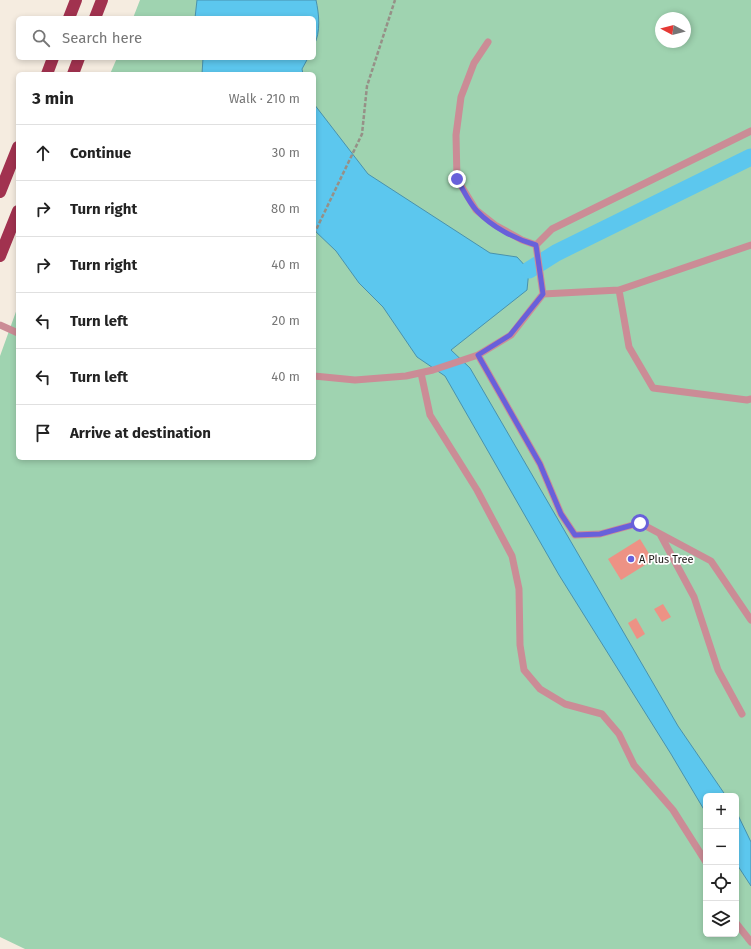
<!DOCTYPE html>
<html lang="en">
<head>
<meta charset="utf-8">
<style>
	:root { --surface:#fff; --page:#f2f2f2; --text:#222; --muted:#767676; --line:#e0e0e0 }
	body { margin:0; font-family:"Fira Sans",sans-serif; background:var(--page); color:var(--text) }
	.controls { position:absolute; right:12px; bottom:12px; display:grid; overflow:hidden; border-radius:6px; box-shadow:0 2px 6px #0003 }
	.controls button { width:36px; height:36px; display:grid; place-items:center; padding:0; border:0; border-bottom:1px solid var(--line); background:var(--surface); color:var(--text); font:20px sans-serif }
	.compass { position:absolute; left:655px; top:12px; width:36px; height:36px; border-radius:50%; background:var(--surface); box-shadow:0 2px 6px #0003; rotate:277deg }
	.stop { position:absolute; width:12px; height:12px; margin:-9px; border:3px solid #6860da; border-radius:50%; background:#fff }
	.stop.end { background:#6860da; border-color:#fff; box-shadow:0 1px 4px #0008 }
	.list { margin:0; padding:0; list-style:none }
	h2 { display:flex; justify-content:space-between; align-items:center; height:52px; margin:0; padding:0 16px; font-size:17px }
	h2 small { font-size:13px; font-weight:400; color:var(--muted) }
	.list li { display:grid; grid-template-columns:26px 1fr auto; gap:12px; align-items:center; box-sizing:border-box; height:56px; padding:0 16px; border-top:1px solid var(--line) }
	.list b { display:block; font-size:15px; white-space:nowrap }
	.list em { font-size:13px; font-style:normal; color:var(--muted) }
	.icon { flex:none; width:22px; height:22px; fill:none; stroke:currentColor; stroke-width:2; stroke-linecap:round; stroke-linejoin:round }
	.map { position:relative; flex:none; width:751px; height:949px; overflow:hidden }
	.search { position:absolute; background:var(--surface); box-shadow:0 2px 6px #0003; left:16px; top:16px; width:300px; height:44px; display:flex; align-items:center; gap:10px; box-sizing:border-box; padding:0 14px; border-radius:6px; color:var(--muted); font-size:15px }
	.panel { position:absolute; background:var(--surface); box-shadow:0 2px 6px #0003; left:16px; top:72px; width:300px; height:388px; border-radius:6px }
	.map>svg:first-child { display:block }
	.green { fill:#9fd3b0; fill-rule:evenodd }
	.water { fill:#5cc7ee; stroke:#4992ad }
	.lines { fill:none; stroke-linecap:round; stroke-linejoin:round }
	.canal { stroke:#5cc7ee; stroke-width:17 }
	.building { fill:#ed9285 }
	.path { stroke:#969087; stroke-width:2.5; stroke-dasharray:4 2; stroke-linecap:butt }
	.lane { stroke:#cb8c96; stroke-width:7 }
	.primary { stroke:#a1324f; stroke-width:12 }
	.route { stroke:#6860da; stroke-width:5 }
	.poi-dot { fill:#6860da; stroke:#fff; stroke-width:1.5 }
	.labels { text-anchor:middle; stroke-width:3.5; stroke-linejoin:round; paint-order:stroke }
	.poi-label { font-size:11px; fill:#1c1814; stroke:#fff; text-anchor:start }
</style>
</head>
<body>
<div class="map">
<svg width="751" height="949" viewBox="0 0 751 949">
	<rect width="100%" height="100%" fill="#f5ece0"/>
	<path class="green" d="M140,0H751V949H25L0,937V356L18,306V458H314V74H110L117,58H314V18H133ZM661,18H685V42H661ZM706,796H736V934H706Z"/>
	<path class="water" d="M197,0H316C319,14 321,32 314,45V18H195Z
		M203,58H308L302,69L303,74H202Z
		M314,104L368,174L490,253L517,257L529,270L527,290L451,350L470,368L678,726L726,796H706V813L671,754L559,575L445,376L417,357L383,307L359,283L336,251L314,230Z
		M736,811L751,842V886L736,863Z"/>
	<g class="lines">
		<path class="canal" d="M529,270L556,253L751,157"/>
	</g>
	<path class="building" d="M640,539L653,560L621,580L608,559Z
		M663,604L671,617L662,622L654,609Z
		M636,618L645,634L637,639L628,623Z"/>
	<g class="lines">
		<path class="path" d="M314,234L362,134L367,86L395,0"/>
		<path class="lane" d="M488,42L474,63L461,97L456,135L457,179L476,210L495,225L522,240L536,245
			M536,245L552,229L751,131
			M619,290L629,347L653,388L747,400L751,399
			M543,294L619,290L751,245
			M0,325L18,333
			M478,355L540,464L561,514L575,535L600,534L640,523L711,561L751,620
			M421,373L430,415L477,490L512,556L519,589L520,645L524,670L540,689L565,704L602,714L619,734L634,765L673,810L706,862
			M314,376L355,380L406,376L433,370L478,355L511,335L543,294L536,245
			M660,534L694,597L718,670L742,714
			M736,923L751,942"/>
		<path class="primary" d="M69,18L76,0
			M95,18L102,0
			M47,74L53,58
			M73,74L79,58
			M0,192L18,147
			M0,256L18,211"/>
	</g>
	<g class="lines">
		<path class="route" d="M457,179C463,189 469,203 477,211C492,227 515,239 536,245L543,294L510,335L478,355L540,464L561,514L575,535L600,534L640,523"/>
	</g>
	<circle class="poi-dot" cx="631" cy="559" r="4"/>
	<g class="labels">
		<g class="poi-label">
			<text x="639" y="563">A Plus Tree</text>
		</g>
	</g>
</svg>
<div class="controls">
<button>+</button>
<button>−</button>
<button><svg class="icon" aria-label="locate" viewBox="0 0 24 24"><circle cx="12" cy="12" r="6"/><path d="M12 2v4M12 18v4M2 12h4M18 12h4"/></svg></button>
<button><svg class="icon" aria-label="layers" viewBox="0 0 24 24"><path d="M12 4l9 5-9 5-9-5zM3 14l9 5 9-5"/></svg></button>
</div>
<svg class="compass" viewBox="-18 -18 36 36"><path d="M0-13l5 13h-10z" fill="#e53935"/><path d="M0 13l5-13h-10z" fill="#767676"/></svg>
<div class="stop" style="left:640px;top:523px"></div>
<div class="stop end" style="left:457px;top:179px"></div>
<div class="search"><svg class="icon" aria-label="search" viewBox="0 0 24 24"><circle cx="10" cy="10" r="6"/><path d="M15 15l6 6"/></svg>Search here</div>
<section class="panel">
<h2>3 min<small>Walk · 210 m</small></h2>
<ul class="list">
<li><svg class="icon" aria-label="ahead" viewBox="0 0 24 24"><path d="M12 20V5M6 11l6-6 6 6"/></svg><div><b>Continue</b></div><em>30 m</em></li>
<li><svg class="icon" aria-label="right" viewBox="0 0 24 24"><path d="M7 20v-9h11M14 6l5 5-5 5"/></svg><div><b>Turn right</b></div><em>80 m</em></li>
<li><svg class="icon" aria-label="right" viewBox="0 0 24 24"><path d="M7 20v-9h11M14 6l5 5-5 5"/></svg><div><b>Turn right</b></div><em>40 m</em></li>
<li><svg class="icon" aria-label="left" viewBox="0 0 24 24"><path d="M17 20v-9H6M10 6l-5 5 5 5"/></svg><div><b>Turn left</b></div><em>20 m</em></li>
<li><svg class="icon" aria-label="left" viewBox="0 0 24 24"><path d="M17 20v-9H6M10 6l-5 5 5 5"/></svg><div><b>Turn left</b></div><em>40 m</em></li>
<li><svg class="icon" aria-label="arrive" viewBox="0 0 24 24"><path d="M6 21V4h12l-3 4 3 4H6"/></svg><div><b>Arrive at destination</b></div></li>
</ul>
</section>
</div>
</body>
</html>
